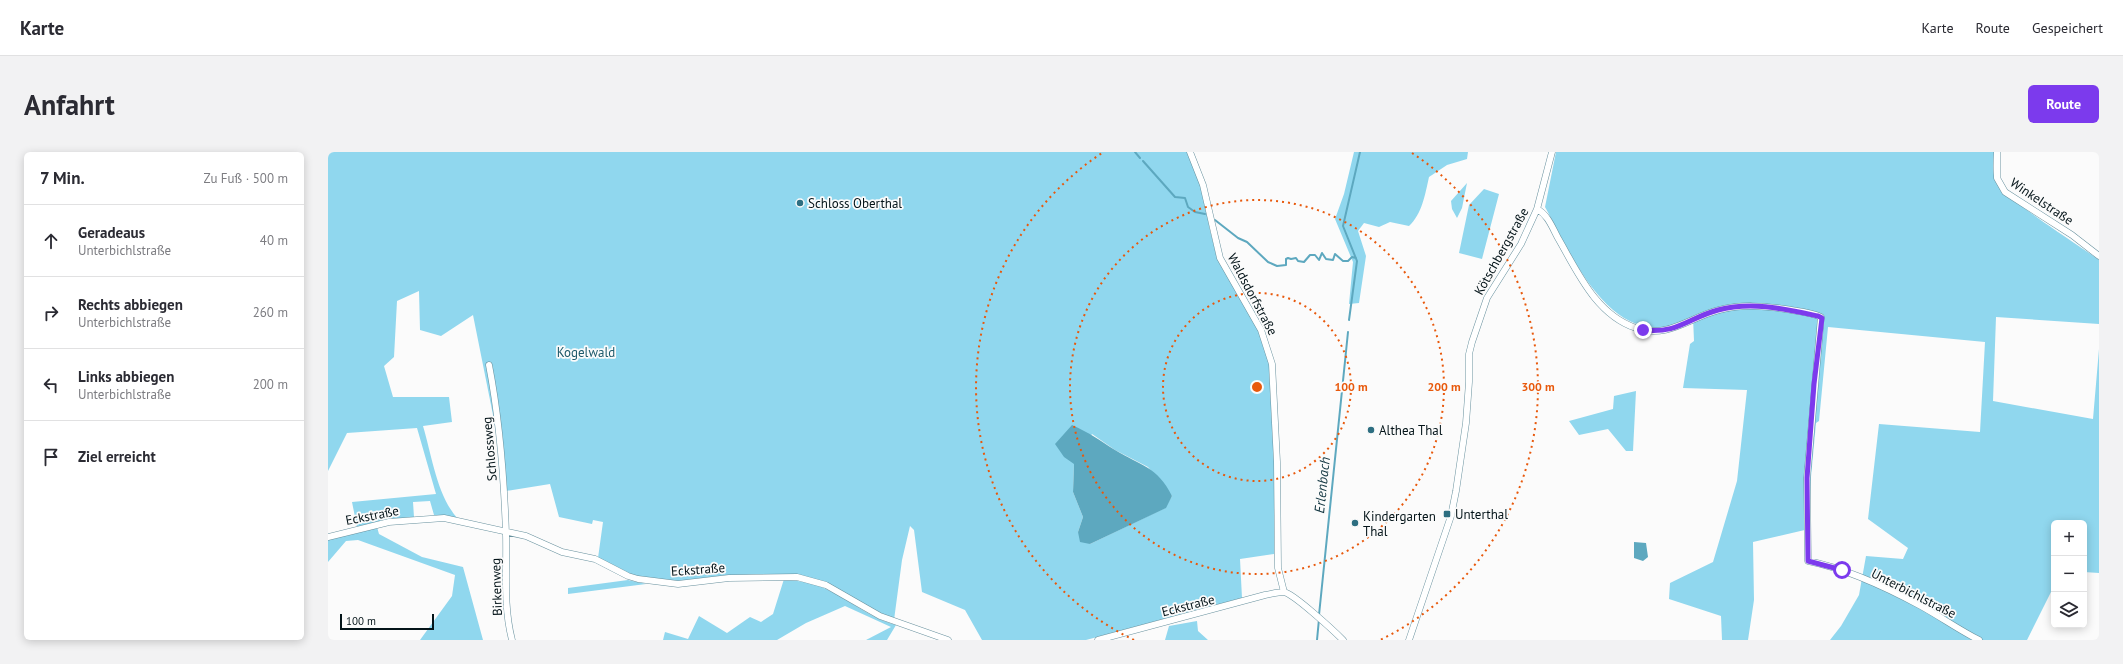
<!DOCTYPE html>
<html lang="de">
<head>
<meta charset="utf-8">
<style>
	:root { --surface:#fff; --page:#f2f2f3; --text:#2b2b33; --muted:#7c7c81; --line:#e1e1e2; --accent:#7c3aed }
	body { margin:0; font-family:"PT Sans",sans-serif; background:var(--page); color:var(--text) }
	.controls { position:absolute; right:12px; bottom:12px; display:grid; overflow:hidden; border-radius:6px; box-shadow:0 2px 10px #0003 }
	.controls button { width:36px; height:36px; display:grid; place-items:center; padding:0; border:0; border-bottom:1px solid var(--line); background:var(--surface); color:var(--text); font:20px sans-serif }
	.scale { position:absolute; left:12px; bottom:10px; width:94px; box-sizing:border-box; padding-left:4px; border:2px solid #041419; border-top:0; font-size:11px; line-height:14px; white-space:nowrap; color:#041419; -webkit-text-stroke:3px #fbfbfb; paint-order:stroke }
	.stop { position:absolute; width:12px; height:12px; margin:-9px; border:3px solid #7c3aed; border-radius:50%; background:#fff }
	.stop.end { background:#7c3aed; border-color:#fff; box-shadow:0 1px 4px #0008 }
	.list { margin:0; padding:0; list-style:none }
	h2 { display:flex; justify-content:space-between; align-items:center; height:52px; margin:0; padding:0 16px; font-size:17px }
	h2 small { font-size:13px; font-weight:400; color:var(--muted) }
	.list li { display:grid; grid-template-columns:26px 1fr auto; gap:12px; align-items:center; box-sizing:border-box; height:72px; padding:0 16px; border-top:1px solid var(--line) }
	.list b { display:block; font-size:15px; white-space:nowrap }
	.list p { margin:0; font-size:13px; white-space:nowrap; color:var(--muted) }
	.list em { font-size:13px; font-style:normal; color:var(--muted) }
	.icon { flex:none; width:22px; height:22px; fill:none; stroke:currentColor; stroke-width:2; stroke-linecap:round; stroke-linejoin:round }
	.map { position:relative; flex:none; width:1771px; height:488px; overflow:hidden; border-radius:6px }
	header { display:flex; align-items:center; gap:24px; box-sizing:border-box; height:56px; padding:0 20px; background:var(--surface); border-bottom:1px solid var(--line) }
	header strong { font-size:19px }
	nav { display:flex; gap:22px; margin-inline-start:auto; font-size:14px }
	.intro { display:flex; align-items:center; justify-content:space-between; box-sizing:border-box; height:96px; padding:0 24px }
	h1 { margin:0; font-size:28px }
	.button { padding:10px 18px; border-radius:6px; background:var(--accent); color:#fff; font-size:14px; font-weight:700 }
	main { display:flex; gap:24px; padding:0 24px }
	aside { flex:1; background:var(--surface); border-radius:6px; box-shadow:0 2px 10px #0003 }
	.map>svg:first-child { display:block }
	.green { fill:#90d7ee; fill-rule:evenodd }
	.water { fill:#5da8bf }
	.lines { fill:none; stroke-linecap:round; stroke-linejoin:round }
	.stream { stroke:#5da8bf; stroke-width:2 }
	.minor-casing { stroke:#68919e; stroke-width:7 }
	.minor { stroke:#fff; stroke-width:6 }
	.route { stroke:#7c3aed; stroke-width:5 }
	.ring { fill:none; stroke:#e8590c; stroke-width:2; stroke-dasharray:2 4 }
	.poi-dot { fill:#2d6e81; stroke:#fbfbfb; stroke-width:1.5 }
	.labels { text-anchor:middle; stroke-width:3.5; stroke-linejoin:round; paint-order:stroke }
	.street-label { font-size:13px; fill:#041419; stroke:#fbfbfb }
	.poi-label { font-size:13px; fill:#041419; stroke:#fbfbfb; text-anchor:start }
	.park-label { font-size:13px; fill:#1d5a6b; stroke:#fbfbfb }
	.water-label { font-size:14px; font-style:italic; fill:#0f333e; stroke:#fbfbfb }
	.centre { fill:#e8590c; stroke:#fbfbfb; stroke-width:2 }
	.ring-label { font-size:12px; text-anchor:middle; font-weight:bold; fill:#e8590c; stroke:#fbfbfb; stroke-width:3.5; stroke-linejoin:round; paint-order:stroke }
</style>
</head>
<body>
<header>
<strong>Karte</strong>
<nav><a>Karte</a><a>Route</a><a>Gespeichert</a></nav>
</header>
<div class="intro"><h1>Anfahrt</h1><a class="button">Route</a></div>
<main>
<aside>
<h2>7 Min.<small>Zu Fuß · 500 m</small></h2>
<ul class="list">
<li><svg class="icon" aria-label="ahead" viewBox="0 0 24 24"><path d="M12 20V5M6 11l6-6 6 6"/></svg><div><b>Geradeaus</b><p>Unterbichlstraße</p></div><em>40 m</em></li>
<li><svg class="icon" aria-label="right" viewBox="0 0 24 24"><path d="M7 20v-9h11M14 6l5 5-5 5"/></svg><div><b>Rechts abbiegen</b><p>Unterbichlstraße</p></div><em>260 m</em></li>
<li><svg class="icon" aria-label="left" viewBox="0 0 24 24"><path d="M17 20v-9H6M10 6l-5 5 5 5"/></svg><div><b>Links abbiegen</b><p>Unterbichlstraße</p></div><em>200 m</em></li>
<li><svg class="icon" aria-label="arrive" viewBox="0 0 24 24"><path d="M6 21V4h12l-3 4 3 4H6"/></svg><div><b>Ziel erreicht</b></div></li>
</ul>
</aside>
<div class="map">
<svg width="1771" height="488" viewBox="0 0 1771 488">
	<rect width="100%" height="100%" fill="#fbfbfb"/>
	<path class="green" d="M0,0H859L866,12L880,58L881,74L889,106L932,180L941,212L946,309V402L912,407L914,446L758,488H654L637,458L594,440L586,378L582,374L574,408L566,468L472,423L428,422L352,430L301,423L270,406L275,370L265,368L264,372L231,365L222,332L178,339L166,268L145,163L113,184L92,178L91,139L69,149L66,205L56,214L65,245H121L124,270L95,274C104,304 109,344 130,367L112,363H106L102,349L85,350L86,365L58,368L29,375L24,350L108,342L89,276L19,281L0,319ZM764,282L787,298L820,315L844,344L837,356L762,392L750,380L755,365L745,340L746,312Z
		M1026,0H1140L1139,7L1119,13L1101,25C1097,43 1094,62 1081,74L1062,70L1051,75L1036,71L1030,79L1038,104L1031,151L1021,152L1025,110L1007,67L1016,42Z
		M1228,0H1666C1665,9 1664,19 1667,27C1675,47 1750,92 1771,108V172L1668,165L1665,249L1765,267L1771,197V421L1756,420V371H1726V434L1699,488H1502L1513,474L1531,443L1538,404L1575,407L1580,396L1540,367L1551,272L1652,280L1657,190L1500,175L1491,269L1488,271L1483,325L1481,377L1425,390L1426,448L1420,488H1394L1393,464L1341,447L1342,431L1385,410L1409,329L1419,238L1355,236L1362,192L1366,189L1365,165C1353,170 1342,176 1329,176C1273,175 1240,97 1217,55Z
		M1139,31L1134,56L1129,66L1124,57L1123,49Z
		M1156,37L1171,42L1154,107L1131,101L1141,53Z
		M1308,239L1305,299H1298L1280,277L1251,283L1241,269L1285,257L1286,244Z
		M49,375L51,382L94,405L135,415L155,488H92L124,444L127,423L30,388L18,389L0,410V387Z
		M456,427C470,429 483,430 496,436C521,447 541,466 568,473L559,488H538L563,475L517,454L478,471L449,488H335L337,480L360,487L371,464L399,481L422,465L433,470L445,462Z
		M300,428L318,432L240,442V436Z
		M869,469L870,479L880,488H837L841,474Z"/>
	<path class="water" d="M744,273C762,281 771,288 787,298C813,314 829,314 844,344L838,356L762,392L752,390L750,380L755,365L745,340L746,312L736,305L727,292Z
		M1306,390L1318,391L1320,405L1315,409L1306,406Z"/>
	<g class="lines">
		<path class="stream" d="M807,0L812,6
			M815,9L847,45L857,46L860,55L867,60L877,62
			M887,68L910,86L919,90L940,110L949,114L958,113V107L960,106L963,107L968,106L970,109L976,110L982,103H987L991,108L994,101L998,107L1005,108L1007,102L1015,109H1020L1024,105L1028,106
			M1021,168L1029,109L1015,74L1032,0
			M991,463L1020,180
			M989,488L991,467"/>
		<g class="minor-casing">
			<path id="minor" d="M862,0L875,33L892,106L933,178L944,212L949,310L950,416L956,440
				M1669,0V26L1677,40L1744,83L1771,104
				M1209,57C1220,63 1224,75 1230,86C1249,119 1268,163 1308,176C1340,187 1362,165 1391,158C1414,152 1435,154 1457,157C1468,159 1484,160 1493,165L1479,326L1480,409C1520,417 1558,435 1593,454C1613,465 1631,478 1651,488
				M161,213C172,270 176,324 178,382C179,418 175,453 184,488
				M0,385L61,370L116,366L198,384L234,400L267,407L300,424L310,427L350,432L401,426L469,425L498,433L552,464L620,488
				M770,488L937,443C943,442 950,440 956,440C966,442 1006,479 1015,488
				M1081,488L1123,364L1128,339L1138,271L1141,230V202L1144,190L1159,146L1193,92L1209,57L1224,0"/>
		</g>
		<use href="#minor" class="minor"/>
	</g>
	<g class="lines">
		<path class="route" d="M1315,178C1350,182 1360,166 1390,158C1424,149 1457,157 1490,164L1494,166L1486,232L1479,326L1480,409L1514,418"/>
	</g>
	<g class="ring">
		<circle cx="929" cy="235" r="94"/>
		<circle cx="929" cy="235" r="187"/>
		<path d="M806 488A281 281 0 0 1 774 1M1084 1A281 281 0 0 1 1052 488"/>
	</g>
	<g class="poi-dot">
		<circle cx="472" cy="51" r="4"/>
		<circle cx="1043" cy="278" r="4"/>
		<rect x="1115" y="358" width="8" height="8" rx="2"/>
		<circle cx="1027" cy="371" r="4"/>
	</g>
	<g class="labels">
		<g class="street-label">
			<text transform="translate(1714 49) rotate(34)" y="5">Winkelstraße</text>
			<text transform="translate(1173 99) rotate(-61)" y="5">Kötschbergstraße</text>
			<text transform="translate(925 142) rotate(62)" y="5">Waldsdorfstraße</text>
			<text transform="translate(161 297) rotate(-95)" y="5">Schlossweg</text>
			<text transform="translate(44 363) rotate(-11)" y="5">Eckstraße</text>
			<text transform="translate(370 417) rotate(-4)" y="5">Eckstraße</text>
			<text transform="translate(168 435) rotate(-92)" y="5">Birkenweg</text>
			<text transform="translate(1586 441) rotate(27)" y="5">Unterbichlstraße</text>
			<text transform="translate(860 453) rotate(-14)" y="5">Eckstraße</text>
		</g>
		<g class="poi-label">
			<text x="480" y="56">Schloss Oberthal</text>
			<text x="1051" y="283">Althea Thal</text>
			<text x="1127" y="367">Unterthal</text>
			<text x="1035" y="369">Kindergarten<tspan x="1035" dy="15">Thal</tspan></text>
		</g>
		<g class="park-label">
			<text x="258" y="205">Kogelwald</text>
		</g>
		<g class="water-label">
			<text transform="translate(994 333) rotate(-84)" y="5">Erlenbach</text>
		</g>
	</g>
	<circle cx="929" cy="235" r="6" class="centre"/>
	<g class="ring-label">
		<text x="1023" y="239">100 m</text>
		<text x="1116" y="239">200 m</text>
		<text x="1210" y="239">300 m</text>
	</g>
</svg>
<div class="controls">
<button>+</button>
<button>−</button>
<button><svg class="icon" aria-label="layers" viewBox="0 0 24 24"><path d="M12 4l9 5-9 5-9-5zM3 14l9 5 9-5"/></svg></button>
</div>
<div class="scale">100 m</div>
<div class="stop" style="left:1514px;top:418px"></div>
<div class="stop end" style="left:1315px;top:178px"></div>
</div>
</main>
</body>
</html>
